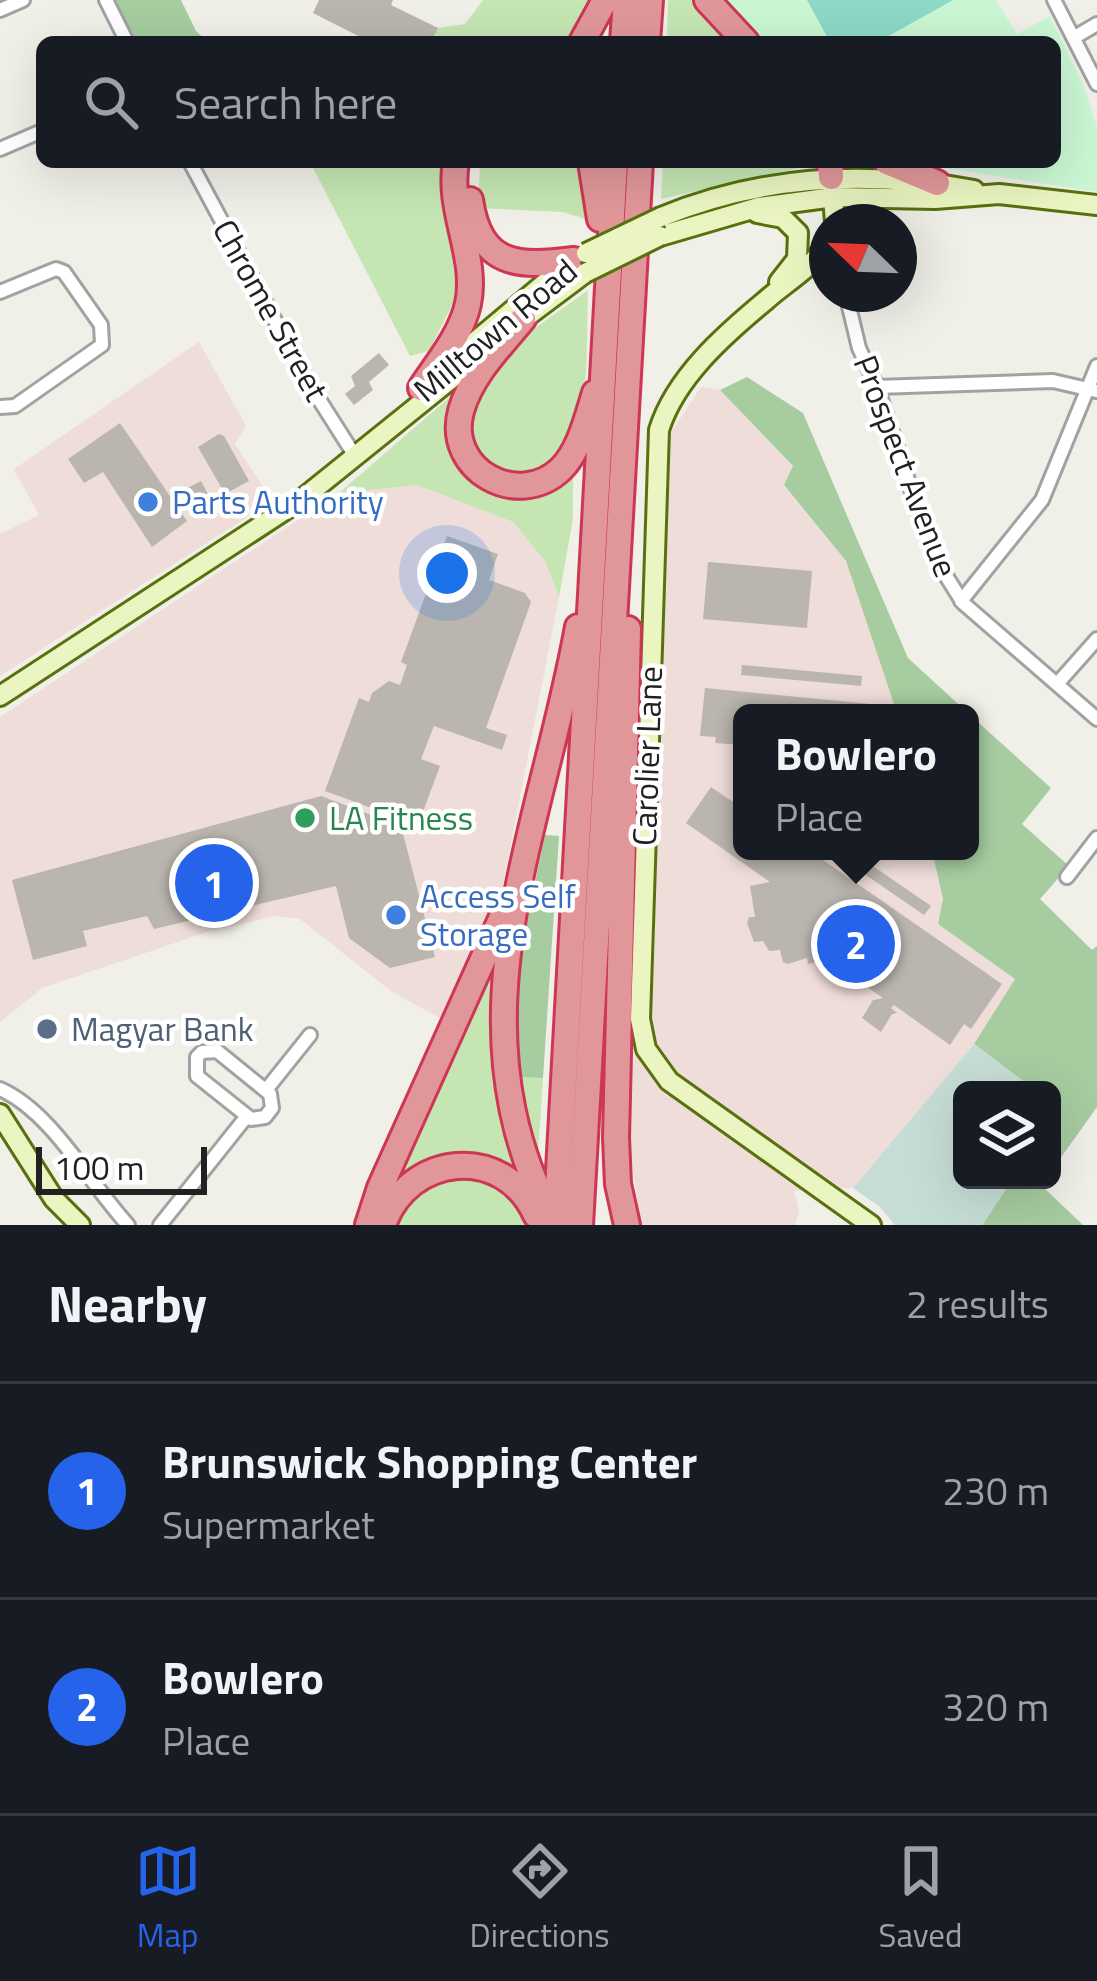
<!DOCTYPE html>
<html lang="en">
<head>
<meta charset="utf-8">
<style>
	:root { --surface:#171b24; --page:#20242c; --text:#f1f3f6; --muted:#9ea1a6; --line:#363941; --accent:#2563eb }
	body { margin:0; font-family:"Titillium Web",sans-serif; background:var(--page); color:var(--text) }
	.controls { position:absolute; right:36px; bottom:36px; display:grid; overflow:hidden; border-radius:18px; box-shadow:0 12px 48px #0002 }
	.controls button { width:108px; height:108px; display:grid; place-items:center; padding:0; border:0; border-bottom:3px solid var(--line); background:var(--surface); color:var(--text); font:60px sans-serif }
	.compass { position:absolute; left:809px; top:204px; width:108px; height:108px; border-radius:50%; background:var(--surface); box-shadow:0 12px 48px #0002; rotate:293deg }
	.scale { position:absolute; left:36px; bottom:30px; width:171px; box-sizing:border-box; padding-left:12px; border:6px solid #212121; border-top:0; font-size:33px; line-height:42px; white-space:nowrap; color:#212121; -webkit-text-stroke:9px #fff; paint-order:stroke }
	.you { position:absolute; left:447px; top:573px; width:42px; height:42px; margin:-30px; border:9px solid #fff; border-radius:50%; background:#1a73e8; box-shadow:0 0 0 18px #1a73e833 }
	.badge { display:grid; place-items:center; width:78px; height:78px; border-radius:50%; background:var(--accent); color:#fff; font-size:39px; font-weight:700 }
	.pin { position:absolute; translate:-50% -50%; border:6px solid #fff; box-shadow:0 3px 12px #0006 }
	.popup { position:absolute; left:733px; top:704px; width:246px; height:156px; box-sizing:border-box; display:grid; place-content:center; border-radius:18px; background:var(--surface); filter:drop-shadow(0 3px 9px #0005); font-size:39px; white-space:nowrap; color:var(--muted) }
	.popup b { font-size:45px; color:var(--text) }
	.popup::after { content:''; position:absolute; left:50%; top:100%; margin-left:-24px; border:24px solid transparent; border-top-color:var(--surface) }
	.list { margin:0; padding:0; list-style:none }
	h2 { display:flex; justify-content:space-between; align-items:center; height:156px; margin:0; padding:0 48px; font-size:51px }
	h2 small { font-size:39px; font-weight:400; color:var(--muted) }
	.list li { display:grid; grid-template-columns:78px 1fr auto; gap:36px; align-items:center; box-sizing:border-box; height:216px; padding:0 48px; border-top:3px solid var(--line) }
	.list b { display:block; font-size:45px; white-space:nowrap }
	.list p { margin:0; font-size:39px; white-space:nowrap; color:var(--muted) }
	.list em { font-size:39px; font-style:normal; color:var(--muted) }
	.icon { flex:none; width:66px; height:66px; fill:none; stroke:currentColor; stroke-width:2; stroke-linecap:round; stroke-linejoin:round }
	.map { position:relative; flex:none; width:1097px; height:1225px; overflow:hidden }
	.search { position:absolute; background:var(--surface); box-shadow:0 12px 48px #0002; left:36px; right:36px; top:36px; height:132px; display:flex; align-items:center; gap:30px; box-sizing:border-box; padding:0 42px; border-radius:18px; color:var(--muted); font-size:45px }
	.sheet { height:588px; background:var(--surface) }
	nav { display:flex; justify-content:space-around; align-items:center; box-sizing:border-box; height:168px; border-top:3px solid var(--line); background:var(--surface); font-size:33px; color:var(--muted) }
	nav a { display:grid; justify-items:center; gap:6px }
	nav .on { color:var(--accent) }
	.map>svg:first-child { display:block }
	.commercial { fill:#efddd9 }
	.grass { fill:#c5e6b3 }
	.forest { fill:#a7cca0 }
	.wetland { fill:#c6ddd6 }
	.park { fill:#caf6d3 }
	.pitch { fill:#8dd8c6 }
	.building { fill:#bab5ae }
	.lines { fill:none; stroke-linecap:round; stroke-linejoin:round }
	.street-casing { stroke:#a2a2a2; stroke-width:18 }
	.secondary-casing { stroke:#58710e; stroke-width:24 }
	.highway-casing { stroke:#cd3654; stroke-width:30 }
	.street { stroke:#fff; stroke-width:12 }
	.secondary { stroke:#ebf5c1; stroke-width:18 }
	.highway { stroke:#e1979a; stroke-width:24 }
	.secondary-bridge-casing { stroke:#58710e; stroke-width:24; stroke-linecap:butt }
	.secondary-bridge { stroke:#ebf5c1; stroke-width:18 }
	.shop-dot { fill:#3f7fe0; stroke:#fff; stroke-width:4.5 }
	.leisure-dot { fill:#2e9e5b; stroke:#fff; stroke-width:4.5 }
	.service-dot { fill:#5c6f8a; stroke:#fff; stroke-width:4.5 }
	.labels { text-anchor:middle; stroke-width:9; stroke-linejoin:round; paint-order:stroke }
	.street-label { font-size:33px; fill:#212121; stroke:#fff }
	.shop-label { font-size:33px; fill:#366cbe; stroke:#fff; text-anchor:start }
	.leisure-label { font-size:33px; fill:#27864d; stroke:#fff; text-anchor:start }
	.service-label { font-size:33px; fill:#4e5e75; stroke:#fff; text-anchor:start }
</style>
</head>
<body>
<div class="map">
<svg width="1097" height="1225" viewBox="0 0 1097 1225">
	<rect width="100%" height="100%" fill="#f0efe8"/>
	<path class="commercial" d="M199,342L246,426L235,444L272,501L0,676V534L39,515L14,469Z
		M701,387L720,390L793,467L784,486L846,561L897,713H742V851H932L943,900L938,924L1015,979L974,1044L853,1188L794,1191L799,1211L795,1225H641L626,1123L635,1052L654,966L670,434Z
		M417,485L513,522L545,561L559,597L499,904L443,1020L391,991L300,919L275,916L207,932L42,988L0,1022V717L339,493Z"/>
	<path class="grass" d="M483,0H590L577,33L564,42H431L438,28L465,24Z
		M668,0H698L735,42H667Z
		M310,162H440L457,295L429,351L410,356Z
		M480,162H582L591,221L563,212L478,208Z
		M663,162H820V163L661,199Z
		M588,290C586,338 591,392 573,437C541,515 438,472 479,389C499,346 552,318 588,290Z
		M465,384L449,431L503,496L573,467V519L559,597L545,561L513,522L417,485L339,493Z
		M489,970L492,1077L543,1078L538,1155L514,1172L466,1153L418,1165L384,1192Z
		M485,1177L519,1200L527,1225H390L396,1211L431,1179Z"/>
	<path class="forest" d="M112,0H181L196,31L208,42H134Z
		M747,377L803,413L908,658L968,713H897L846,561L784,485L793,466L720,390Z
		M970,715L1051,788L1022,824L1069,866L1040,899L1092,950L1097,946V1107L1052,1170V1120L1059,1108L1052,1103V1090H1035L974,1044L1015,979L938,924L943,899L932,851H970Z
		M545,835L559,836L543,1078L517,1077L514,981Z
		M1012,1180H1045L1042,1186L1083,1225H982Z"/>
	<path class="wetland" d="M974,1044L1035,1090H962V1180H1012L982,1225H895L880,1207L853,1188Z"/>
	<path class="park" d="M716,0H996L1017,34L1050,16L1083,84L1097,127V192L906,162H1055V42H760Z"/>
	<path class="pitch" d="M807,0H953L878,42H830Z"/>
	<path class="building" d="M319,0H393L391,5L438,28L431,42H370L313,13Z
		M379,353L389,365L369,382L373,390L354,405L345,394L355,386L351,376Z
		M120,423L187,521L152,547L103,472L84,483L68,459Z
		M219,434L224,436L249,481L225,494L198,447Z
		M201,481L213,504L194,514L181,491Z
		M447,536L498,554L489,580L525,593L531,602L486,728L507,735L502,750L434,726L421,759L440,766L418,825L325,791L359,698L369,702L372,693L389,681L400,685L407,665L401,662Z
		M708,562L812,571L807,628L703,619Z
		M742,665L862,676L861,686L741,675Z
		M705,688L871,704L870,713H742V745L715,743L716,737L700,736Z
		M711,787L742,808V851H810L1002,984L971,1029L964,1024L950,1045L894,1005L891,1008L897,1013L892,1014L881,1032L862,1018L873,1000L883,998L815,951L816,962L808,964L807,958L788,964L783,962L780,950L769,951L763,941L754,942L747,923L749,917H755L750,886L770,882L686,823Z
		M321,796L401,826L435,957L390,968L349,938L336,886L154,929L147,916L83,931L87,946L33,960L12,880Z
		M831,851H851L931,906L924,915Z"/>
	<g class="lines">
		<g class="street-casing">
			<path id="street" d="M106,0L127,42
				M1054,0L1097,84
				M0,10L23,0
				M1075,37L1097,24
				M0,149L42,131
				M190,162L308,382L355,456
				M0,292L56,269L64,272L101,325L102,345L15,406L0,407
				M846,294L859,348L877,387L933,555L963,603L1097,719
				M877,387L1053,381L1096,391
				M961,601L1042,500L1097,366
				M1057,684L1097,639
				M1067,877L1097,838
				M217,1051L270,1094L272,1108L265,1117L251,1119L197,1076V1057L202,1052Z
				M0,1089C52,1112 89,1183 128,1225
				M266,1090L310,1035
				M160,1225L247,1116"/>
		</g>
		<g class="secondary-casing">
			<path id="secondary" d="M832,185L835,222
				M757,213L783,218L798,233L797,259L779,282
				M661,217C763,175 867,170 974,190
				M660,236L759,207L834,197L935,199L999,194L1097,205
				M827,244C811,269 786,282 765,301C724,335 675,378 659,430L640,1019L646,1049L669,1081L871,1225
				M517,324L585,273
				M440,371L570,262
				M0,696L302,499L487,350
				M0,1114L54,1199L80,1225"/>
		</g>
		<g class="highway-casing">
			<path id="highway" d="M707,0L746,42
				M582,42L605,0
				M623,42L626,0
				M647,42L650,0
				M591,162L600,219
				M830,162L831,177
				M887,162L937,183
				M470,200C480,267 518,267 574,260
				M523,319C500,347 471,375 461,411C445,470 518,510 561,469C580,450 587,418 595,393
				M421,388C438,362 461,335 468,304C478,257 447,210 456,162
				M368,1225L380,1188L502,917
				M383,1225C408,1153 504,1143 536,1215
				M555,1225C445,1023 541,833 578,627
				M556,1225L615,162
				M580,1225L640,162
				M627,1225L618,1184L616,1138L628,629"/>
		</g>
		<use href="#street" class="street"/>
		<use href="#secondary" class="secondary"/>
		<use href="#highway" class="highway"/>
		<g class="secondary-bridge-casing">
			<path id="secondary-bridge" d="M586,253L661,217
				M585,273L660,236"/>
		</g>
		<use href="#secondary-bridge" class="secondary-bridge"/>
	</g>
	<g class="shop-dot">
		<circle cx="148" cy="502" r="12"/>
		<circle cx="396" cy="915" r="12"/>
	</g>
	<circle class="leisure-dot" cx="305" cy="818" r="12"/>
	<circle class="service-dot" cx="47" cy="1029" r="12"/>
	<g class="labels">
		<g class="street-label">
			<text transform="translate(271 310) rotate(61)" y="12">Chrome Street</text>
			<text transform="translate(495 330) rotate(-40)" y="12">Milltown Road</text>
			<text transform="translate(906 466) rotate(69)" y="12">Prospect Avenue</text>
			<text transform="translate(647 756) rotate(-88)" y="12">Carolier Lane</text>
		</g>
		<g class="shop-label">
			<text x="172" y="514">Parts Authority</text>
			<text x="420" y="908">Access Self<tspan x="420" dy="38">Storage</tspan></text>
		</g>
		<g class="leisure-label">
			<text x="329" y="830">LA Fitness</text>
		</g>
		<g class="service-label">
			<text x="71" y="1041">Magyar Bank</text>
		</g>
	</g>
</svg>
<div class="controls">
<button><svg class="icon" aria-label="layers" viewBox="0 0 24 24"><path d="M12 4l9 5-9 5-9-5zM3 14l9 5 9-5"/></svg></button>
</div>
<svg class="compass" viewBox="-18 -18 36 36"><path d="M0-13l5 13h-10z" fill="#e53935"/><path d="M0 13l5-13h-10z" fill="#9ea1a6"/></svg>
<div class="scale">100 m</div>
<div class="you"></div>
<div class="pin badge" style="left:214px;top:883px">1</div>
<div class="pin badge" style="left:856px;top:944px">2</div>
<div class="popup"><b>Bowlero</b>Place</div>
<div class="search"><svg class="icon" aria-label="search" viewBox="0 0 24 24"><circle cx="10" cy="10" r="6"/><path d="M15 15l6 6"/></svg>Search here</div>
</div>
<section class="sheet">
<h2>Nearby<small>2 results</small></h2>
<ul class="list">
<li><span class="badge">1</span><div><b>Brunswick Shopping Center</b><p>Supermarket</p></div><em>230 m</em></li>
<li><span class="badge">2</span><div><b>Bowlero</b><p>Place</p></div><em>320 m</em></li>
</ul>
</section>
<nav>
<a class="on"><svg class="icon" aria-label="map" viewBox="0 0 24 24"><path d="M3 6l6-2 6 2 6-2v14l-6 2-6-2-6 2zM9 4v14M15 6v14"/></svg>Map</a>
<a><svg class="icon" aria-label="directions" viewBox="0 0 24 24"><path d="M12 3l9 9-9 9-9-9zM9 14v-3h6M13 9l2 2-2 2"/></svg>Directions</a>
<a><svg class="icon" aria-label="saved" viewBox="0 0 24 24"><path d="M7 4h10v16l-5-4-5 4z"/></svg>Saved</a>
</nav>
</body>
</html>
